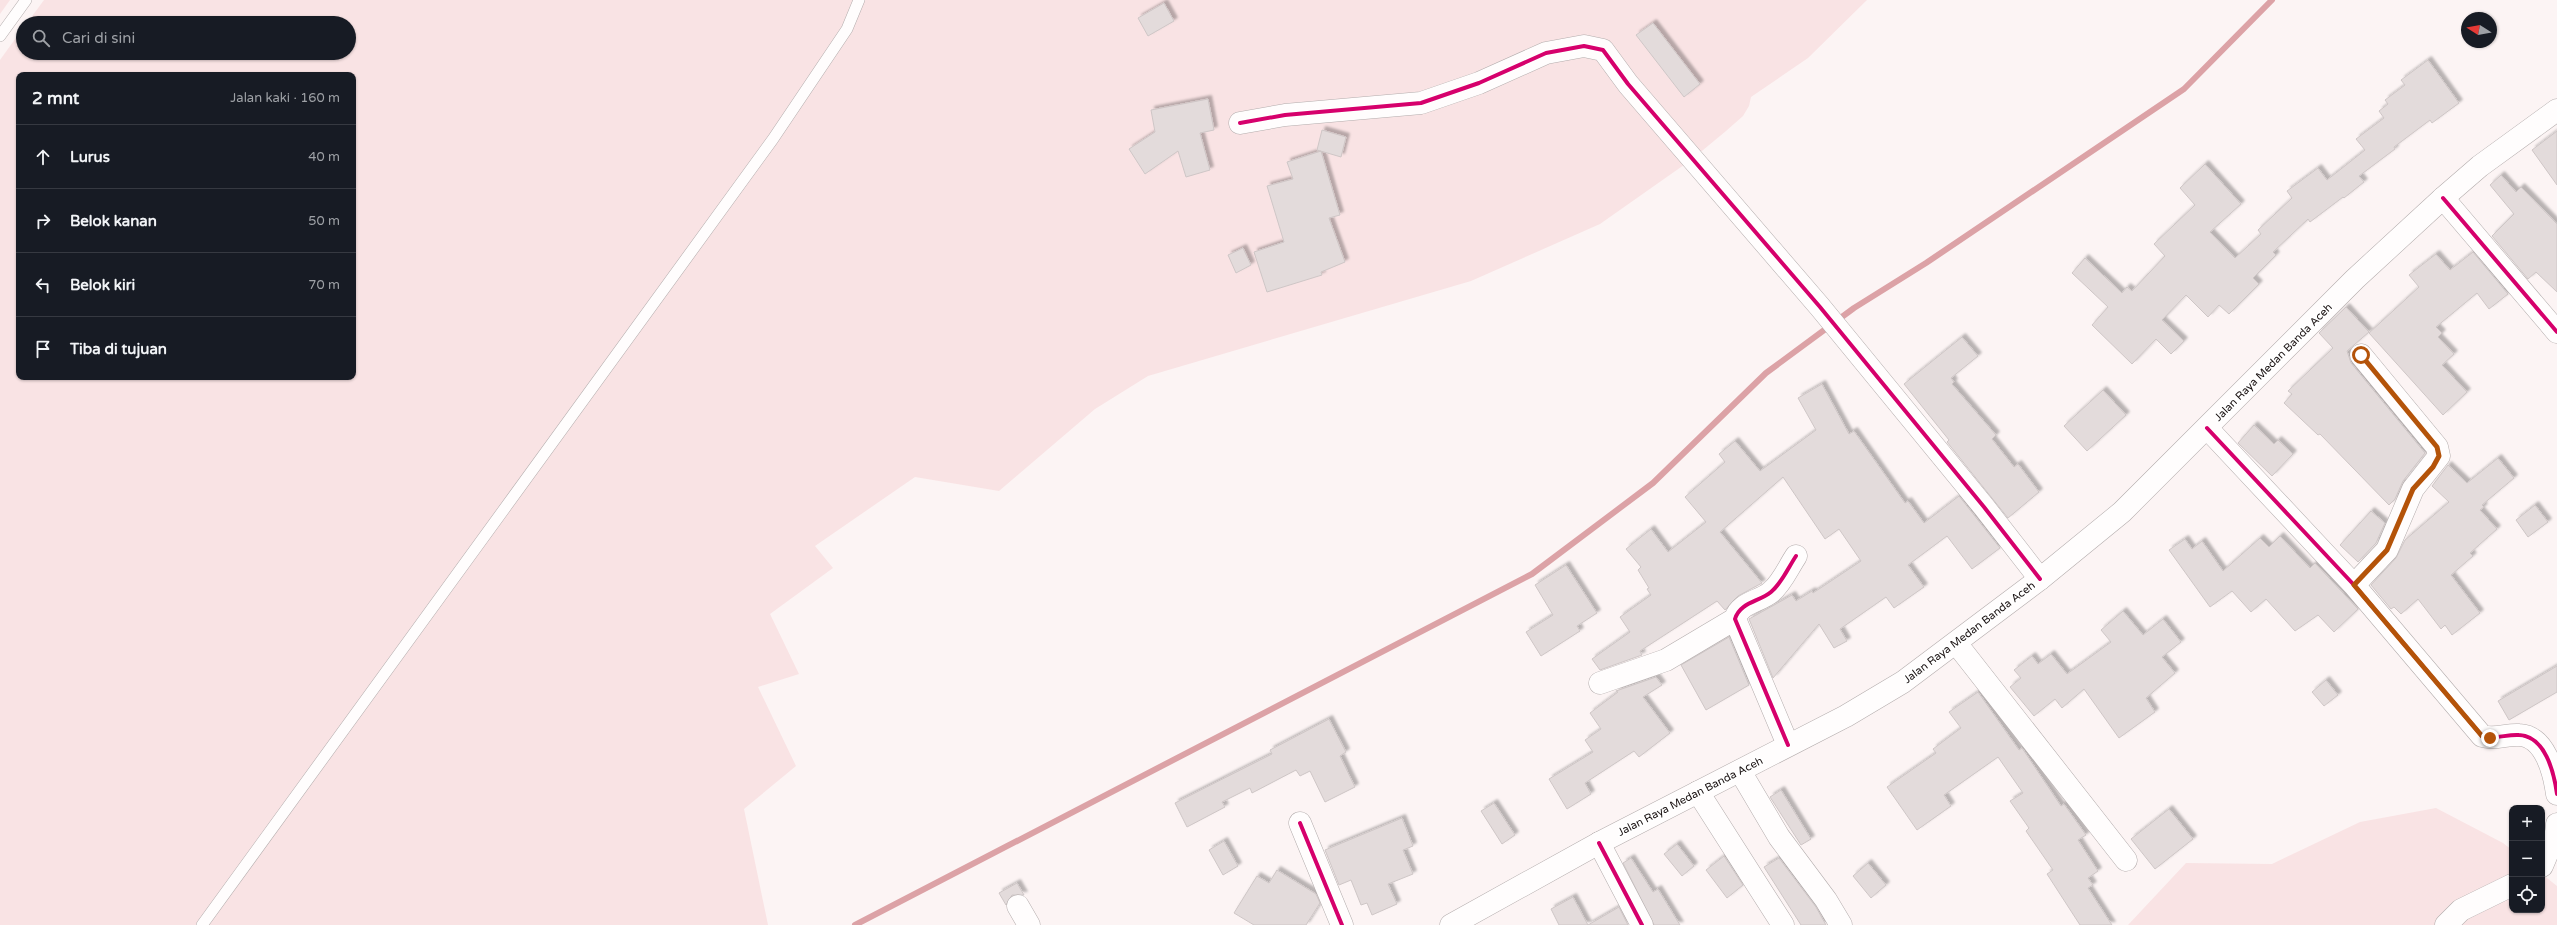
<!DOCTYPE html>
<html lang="id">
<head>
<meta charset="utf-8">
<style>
	:root { --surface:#171b24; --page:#20242c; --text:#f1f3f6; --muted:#9ea1a6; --line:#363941 }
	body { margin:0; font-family:"Varela Round",sans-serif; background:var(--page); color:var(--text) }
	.controls { position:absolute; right:12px; bottom:12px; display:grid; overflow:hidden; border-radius:8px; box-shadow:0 1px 3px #0004 }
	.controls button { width:36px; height:36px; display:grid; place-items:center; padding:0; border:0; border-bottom:1px solid var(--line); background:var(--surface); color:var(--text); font:20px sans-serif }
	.compass { position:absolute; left:2461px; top:12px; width:36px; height:36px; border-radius:50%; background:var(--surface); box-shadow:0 1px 3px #0004; rotate:281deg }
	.stop { position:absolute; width:12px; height:12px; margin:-9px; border:3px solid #b45309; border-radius:50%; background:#fff }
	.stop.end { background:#b45309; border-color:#fff; box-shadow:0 1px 4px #0008 }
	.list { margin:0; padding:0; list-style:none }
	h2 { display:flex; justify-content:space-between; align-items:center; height:52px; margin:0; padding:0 16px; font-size:17px }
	h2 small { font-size:13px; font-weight:400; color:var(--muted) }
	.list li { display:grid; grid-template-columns:26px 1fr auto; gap:12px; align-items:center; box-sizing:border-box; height:64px; padding:0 16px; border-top:1px solid var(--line) }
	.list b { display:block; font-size:15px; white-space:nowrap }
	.list em { font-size:13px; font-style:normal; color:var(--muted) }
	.icon { flex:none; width:22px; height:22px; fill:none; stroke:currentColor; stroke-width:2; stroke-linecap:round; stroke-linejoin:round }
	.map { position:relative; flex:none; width:2557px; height:925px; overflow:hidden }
	.search { position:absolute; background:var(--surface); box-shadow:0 1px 3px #0004; left:16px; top:16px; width:340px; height:44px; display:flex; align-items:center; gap:10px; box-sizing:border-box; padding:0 14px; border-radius:22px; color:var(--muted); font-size:15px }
	.panel { position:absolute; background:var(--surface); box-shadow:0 1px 3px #0004; left:16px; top:72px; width:340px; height:308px; border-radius:8px }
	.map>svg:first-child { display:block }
	.green { fill:#f9e3e4; fill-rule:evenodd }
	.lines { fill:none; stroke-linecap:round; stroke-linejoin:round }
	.stream { stroke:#dca2a6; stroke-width:6 }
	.building { fill:#e3dbdb; stroke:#cec6c6; filter:url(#shadow) }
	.lane-casing { stroke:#b3acac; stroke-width:12 }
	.street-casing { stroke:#b3acac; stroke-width:23 }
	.highway-casing { stroke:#b3acac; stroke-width:23 }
	.lane { stroke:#fffdfd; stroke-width:11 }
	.street { stroke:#fffdfd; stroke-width:22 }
	.highway { stroke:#fffdfd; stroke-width:22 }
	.cycleway-casing { stroke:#fff; stroke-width:6 }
	.cycleway { stroke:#d6006c; stroke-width:4 }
	.route { stroke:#b45309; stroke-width:5 }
	.labels { text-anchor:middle; stroke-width:3.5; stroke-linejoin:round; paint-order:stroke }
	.street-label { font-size:11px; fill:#191111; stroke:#fff }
</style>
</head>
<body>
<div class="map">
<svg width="2557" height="925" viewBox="0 0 2557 925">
	<defs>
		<filter id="shadow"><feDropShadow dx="3.5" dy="-3.5" stdDeviation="1" flood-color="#0004"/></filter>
	</defs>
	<rect width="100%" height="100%" fill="#fcf4f4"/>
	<path class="green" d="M0,0H10L0,14Z
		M44,0H1867L1808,58L1751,97L1749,106L1743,116L1726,131L1691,160L1600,224L1471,281L1148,376L1095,409L999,491L915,477L815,546L833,568L770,614L799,674L758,687L796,766L744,809L768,925H0V60L23,28V53H349V23H27ZM19,75H353V377H19Z
		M2436,808L2503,843L2512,850V910H2542V874L2557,886V925H2128L2186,863L2272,864L2360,822Z"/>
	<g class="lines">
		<path class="stream" d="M855,925L1532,574L1653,483L1766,373L1854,308L1926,263L2184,89L2272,0"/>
	</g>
	<path class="building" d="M1164,3L1174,21L1148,36L1138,18Z
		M1653,23L1700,84L1684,97L1636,35Z
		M2428,60L2459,103L2432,123L2430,120L2394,147L2395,149L2359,176L2364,182L2344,198L2343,197L2310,222L2308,219L2273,252L2276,255L2253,278L2259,284L2229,314L2219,305L2208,317L2186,295L2162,320L2184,341L2171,354L2156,339L2132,364L2092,325L2108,307L2072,273L2085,258L2122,293L2127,287L2132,291L2165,256L2154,244L2195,205L2180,188L2205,164L2241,204L2210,232L2235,258L2261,234L2258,230L2292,198L2287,191L2318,168L2327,180L2365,150L2356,139L2384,118L2379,111L2388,104L2385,100L2405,85L2401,80Z
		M1208,99L1214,130L1200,133L1210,170L1186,177L1178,151L1145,174L1129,149L1155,132L1151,110Z
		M1322,130L1346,137L1341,157L1317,150Z
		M2557,131V185L2532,150Z
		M1321,151L1340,215L1329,218L1345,262L1321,272L1322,275L1267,292L1254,252L1284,242L1267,186L1293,179L1287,162Z
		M2501,175L2516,192L2521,187L2557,224V292L2536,272L2528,279L2492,236L2514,214L2490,185Z
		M1243,248L1251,265L1236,273L1228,255Z
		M2473,252L2508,294L2489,309L2477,293L2436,327L2442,333L2438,337L2454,354L2442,365L2467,392L2443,415L2369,333L2419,287L2409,275L2436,254L2450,270Z
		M2346,307L2369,332L2347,351L2351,363L2425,453L2403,481L2395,499L2389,505L2320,434L2318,435L2284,403L2292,394L2288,391L2333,348L2319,333Z
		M1962,337L1978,356L1951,378L1954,382L1952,384L1996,435L1992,439L2014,467L2018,464L2039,492L2008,518L1947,442L1949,440L1904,384Z
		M1822,384L1849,434L1854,431L1905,503L1908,501L1924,523L1959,496L2000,548L1972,569L1947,536L1908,565L1924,587L1894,608L1886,597L1840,629L1847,641L1834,648L1819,624L1773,678L1749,619L1792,595L1796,601L1812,591L1813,593L1861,561L1839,529L1825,539L1783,477L1720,532L1762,583L1738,596L1725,610L1717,601L1640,651L1642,655L1600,670L1592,659L1630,632L1620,617L1651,595L1647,589L1649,588L1638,570L1641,567L1626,549L1651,529L1668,552L1706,522L1685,497L1725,462L1719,454L1735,441L1760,471L1816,430L1798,398Z
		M2103,390L2126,415L2087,451L2064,426Z
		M2254,425L2274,444L2278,440L2293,454L2272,476L2238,443Z
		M2498,458L2514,478L2482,505L2484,507L2480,510L2497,529L2470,553L2473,556L2451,575L2480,613L2452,635L2445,625L2441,629L2418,599L2401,614L2394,607L2391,609L2371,585L2396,558L2405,540L2449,502L2432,486L2448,465L2467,483Z
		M2535,505L2548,522L2528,537L2516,520Z
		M2371,511L2385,523L2376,543L2358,562L2340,545Z
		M2280,536L2310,568L2315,563L2358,609L2334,632L2318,615L2295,631L2266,599L2251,612L2232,591L2210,607L2169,550L2185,539L2192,549L2202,541L2223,571L2260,538L2269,547Z
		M1566,565L1597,613L1577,626L1580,631L1541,656L1526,632L1553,615L1535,585Z
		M2123,611L2143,635L2163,619L2181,642L2162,657L2175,673L2146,698L2155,712L2119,738L2084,689L2062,708L2055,699L2034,716L2010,687L2021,678L2014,670L2032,656L2038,664L2051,654L2067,674L2111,642L2101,630Z
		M1729,637L1749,685L1706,710L1681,665Z
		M2557,666V692L2509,720L2498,701Z
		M1656,677L1662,685L1643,697L1670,733L1639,757L1634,751L1585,783L1591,794L1567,809L1549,779L1593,752L1585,740L1601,729L1590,713L1618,692L1616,691Z
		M2326,680L2338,695L2324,706L2312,692Z
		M1978,692L2019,750L2022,748L2061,806L2064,804L2086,835L2078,840L2098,871L2088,878L2093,885L2088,888L2112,925H2080L2047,874L2053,870L2026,831L2029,828L2010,801L2023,793L1998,757L1944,795L1951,806L1917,830L1887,787L1936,753L1933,749L1961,728L1949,712Z
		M1329,719L1346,752L1340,756L1355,787L1325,802L1310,771L1300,776L1296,770L1252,793L1250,788L1222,802L1225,807L1187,827L1175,803L1272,754L1270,750Z
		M1781,790L1811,839L1801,845L1770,797Z
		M1494,803L1515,835L1502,844L1481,811Z
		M2169,809L2193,839L2155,869L2131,839Z
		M1402,818L1413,846L1403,850L1413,874L1388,884L1397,904L1372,915L1367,903L1361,905L1351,880L1339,885L1325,850Z
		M1224,841L1238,866L1223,875L1209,850Z
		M1677,844L1694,866L1682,876L1664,854Z
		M1724,856L1743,885L1727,898L1706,870Z
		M1631,858L1653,892L1658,889L1680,925H1654L1623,863Z
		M1779,858L1816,907L1826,925H1801L1764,867Z
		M1868,863L1886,885L1871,898L1853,876Z
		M1277,870L1316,894L1320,903L1306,925H1254L1234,913L1257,876L1269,883Z
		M1017,883L1024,895H1012L1006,905L999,893Z
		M1573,897L1588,925H1559L1551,909Z
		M1619,907L1628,925H1588Z"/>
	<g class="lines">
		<g class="lane-casing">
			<path id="lane" d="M0,36L26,0
				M202,925L773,139L847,29L859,0"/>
		</g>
		<g class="street-casing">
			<path id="street" d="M1240,123L1285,115L1421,103L1479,83L1546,53L1584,46L1603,50L1628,84L1820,307L1984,507L2040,579
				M2443,198L2557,332
				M2207,428L2354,585L2482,736C2496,740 2506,734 2519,735C2545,736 2554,772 2557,794
				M2354,585L2387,550L2413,489L2439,456L2437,447L2361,355
				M1956,643L2126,860
				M1600,683L1666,660L1735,619
				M1788,745L1735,619C1740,602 1759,602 1771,592C1782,583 1788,568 1796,556
				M1740,771L1779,837L1826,900L1841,925
				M1698,792L1783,925
				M1300,823L1342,925
				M1599,843L1642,925
				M2542,866L2556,833L2557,824
				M1018,906L1029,925
				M2446,925L2461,910L2512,885"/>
		</g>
		<g class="highway-casing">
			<path id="highway" d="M1451,925L1599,843L1846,716L1903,682L2040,579L2122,512L2355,279L2443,198L2480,166L2557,110"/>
		</g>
		<use href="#lane" class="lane"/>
		<use href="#street" class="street"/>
		<use href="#highway" class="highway"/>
		<g class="cycleway-casing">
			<path id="cycleway" d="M1240,123L1285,115L1421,103L1479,83L1546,53L1584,46L1603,50L1628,84L1820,307L1984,507L2040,579
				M2443,198L2557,332
				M2207,428L2354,585L2482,736C2496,740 2506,734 2519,735C2545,736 2554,772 2557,794
				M1788,745L1735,619C1740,602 1759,602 1771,592C1782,583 1788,568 1796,556
				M1300,823L1342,925
				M1599,843L1642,925"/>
		</g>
		<use href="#cycleway" class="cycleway"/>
	</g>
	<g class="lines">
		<path class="route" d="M2361,355L2437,447L2439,456L2433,467L2413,489L2387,550L2354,585L2482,736L2490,738"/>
	</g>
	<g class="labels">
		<g class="street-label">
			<text transform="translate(2273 362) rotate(-45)" y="4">Jalan Raya Medan Banda Aceh</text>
			<text transform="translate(1969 632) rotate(-37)" y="4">Jalan Raya Medan Banda Aceh</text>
			<text transform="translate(1690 796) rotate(-27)" y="4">Jalan Raya Medan Banda Aceh</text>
		</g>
	</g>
</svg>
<div class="controls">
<button>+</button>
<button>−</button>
<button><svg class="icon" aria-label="locate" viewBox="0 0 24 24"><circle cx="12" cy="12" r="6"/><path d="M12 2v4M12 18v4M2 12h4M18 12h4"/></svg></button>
</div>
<svg class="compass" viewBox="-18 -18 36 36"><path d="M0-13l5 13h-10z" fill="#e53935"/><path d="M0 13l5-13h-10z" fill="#9ea1a6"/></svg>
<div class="stop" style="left:2361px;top:355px"></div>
<div class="stop end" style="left:2490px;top:738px"></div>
<div class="search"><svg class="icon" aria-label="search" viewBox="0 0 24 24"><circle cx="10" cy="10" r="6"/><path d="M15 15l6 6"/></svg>Cari di sini</div>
<section class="panel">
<h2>2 mnt<small>Jalan kaki · 160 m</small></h2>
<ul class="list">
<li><svg class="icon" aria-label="ahead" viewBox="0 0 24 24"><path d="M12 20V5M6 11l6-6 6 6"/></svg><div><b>Lurus</b></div><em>40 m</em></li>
<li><svg class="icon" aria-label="right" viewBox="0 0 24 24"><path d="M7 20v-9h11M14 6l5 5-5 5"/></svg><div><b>Belok kanan</b></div><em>50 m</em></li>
<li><svg class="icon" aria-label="left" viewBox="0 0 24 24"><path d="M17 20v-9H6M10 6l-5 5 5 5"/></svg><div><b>Belok kiri</b></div><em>70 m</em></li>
<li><svg class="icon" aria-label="arrive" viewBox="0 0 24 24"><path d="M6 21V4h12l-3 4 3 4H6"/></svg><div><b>Tiba di tujuan</b></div></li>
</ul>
</section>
</div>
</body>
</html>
